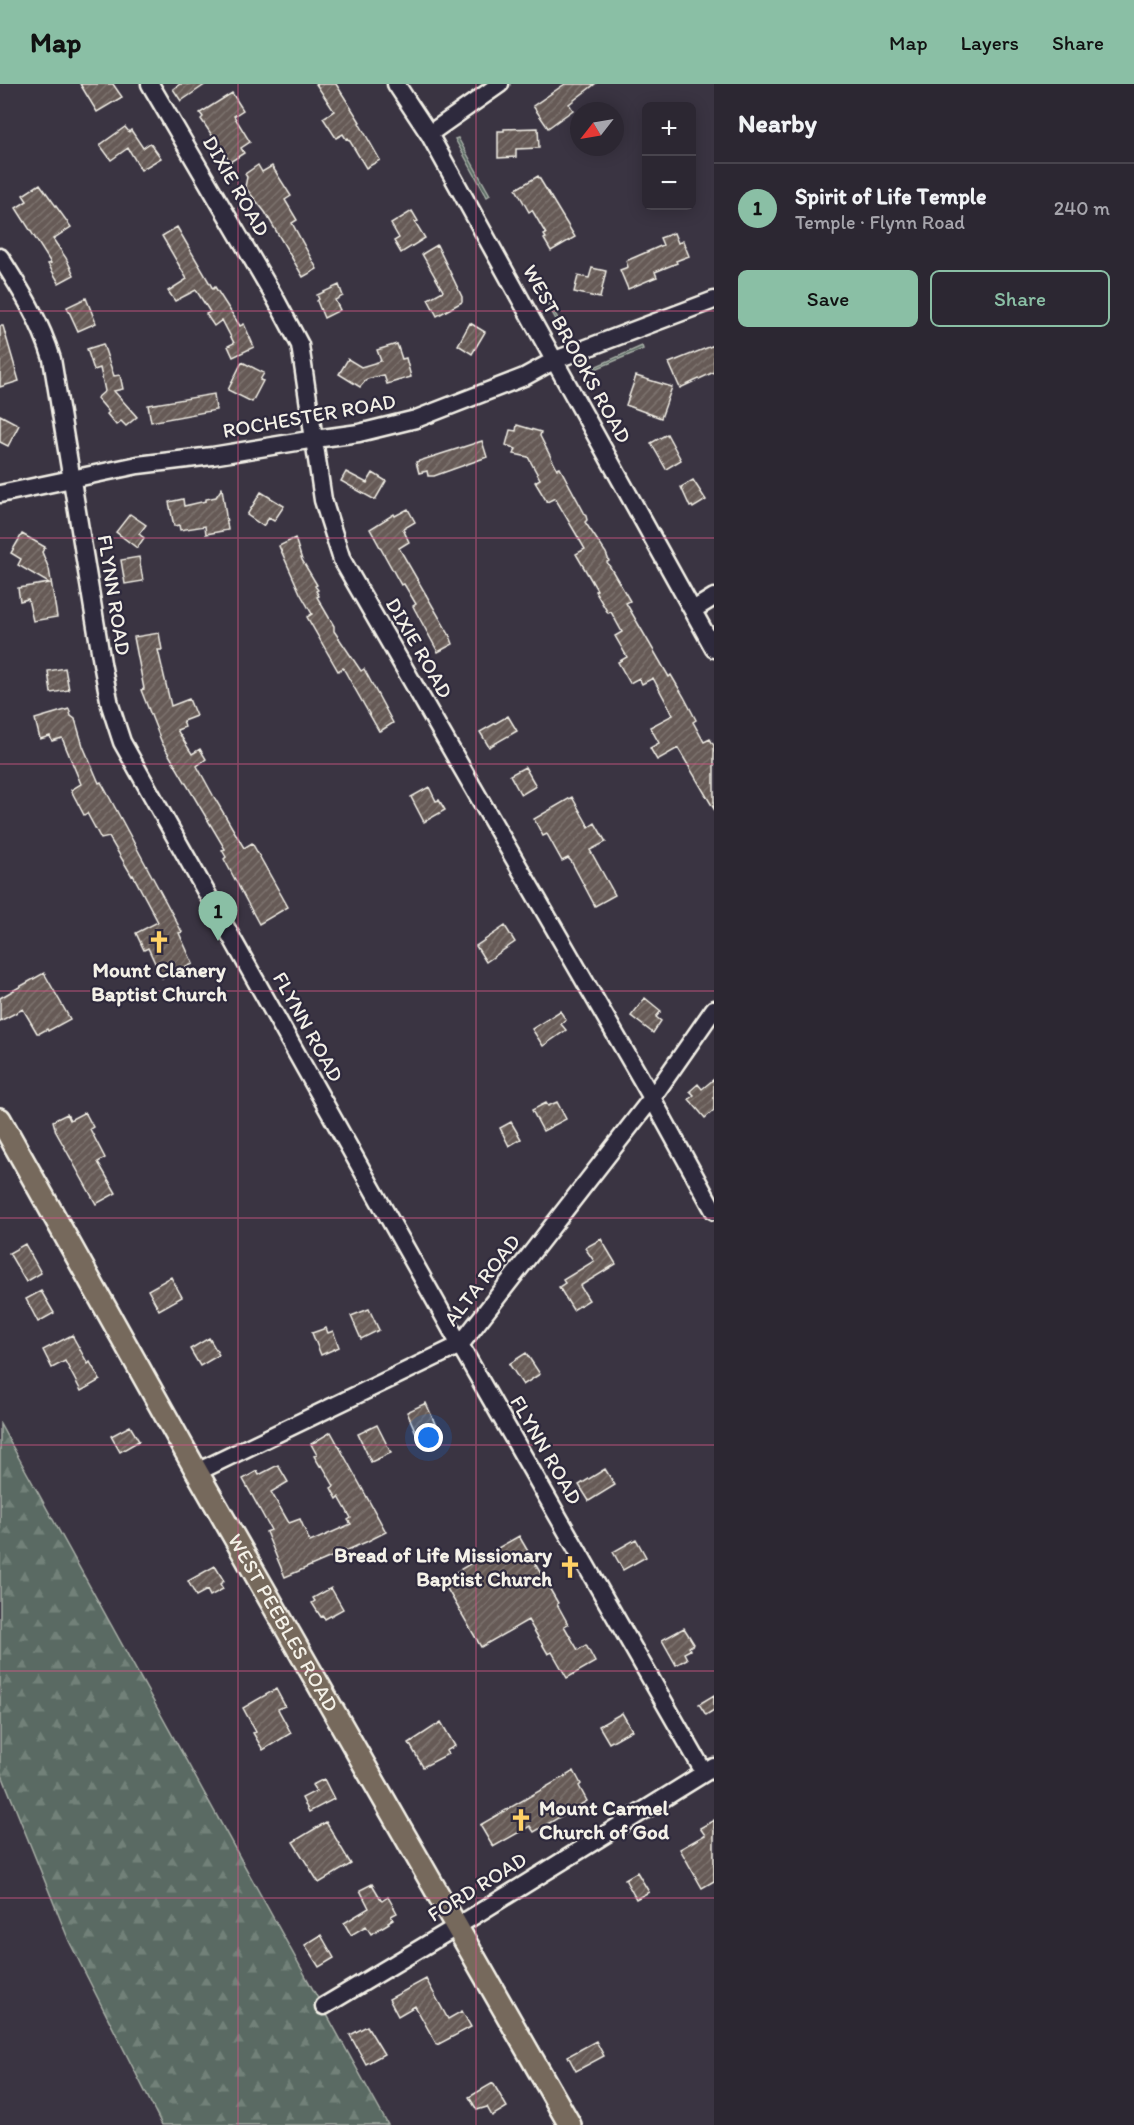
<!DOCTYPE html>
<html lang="en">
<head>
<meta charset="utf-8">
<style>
	:root { --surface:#2c2732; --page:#38333e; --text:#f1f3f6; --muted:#a6a5ac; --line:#48444d; --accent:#8abfa5 }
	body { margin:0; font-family:Itim,sans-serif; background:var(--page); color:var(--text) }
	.controls { position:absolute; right:18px; top:18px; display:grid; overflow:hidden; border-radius:9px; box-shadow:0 3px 15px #0003 }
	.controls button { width:54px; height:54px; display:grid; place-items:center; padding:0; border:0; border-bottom:2px solid var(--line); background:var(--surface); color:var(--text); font:30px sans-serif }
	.compass { position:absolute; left:570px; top:18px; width:54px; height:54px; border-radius:50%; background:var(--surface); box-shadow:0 3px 15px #0003; rotate:239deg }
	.you { position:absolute; left:429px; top:1354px; width:21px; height:21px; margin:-15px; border:4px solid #fff; border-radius:50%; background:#1a73e8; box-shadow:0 0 0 9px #1a73e833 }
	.badge { display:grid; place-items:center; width:39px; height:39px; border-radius:50%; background:var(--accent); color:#111; font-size:20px; font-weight:700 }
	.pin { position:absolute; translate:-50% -50px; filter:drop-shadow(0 2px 3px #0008) }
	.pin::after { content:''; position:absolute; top:32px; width:21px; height:18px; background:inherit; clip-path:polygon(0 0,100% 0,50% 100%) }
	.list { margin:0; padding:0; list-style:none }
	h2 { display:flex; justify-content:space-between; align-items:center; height:78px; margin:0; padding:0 24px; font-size:26px }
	h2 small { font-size:20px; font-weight:400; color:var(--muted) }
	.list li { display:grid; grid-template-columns:39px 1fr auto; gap:18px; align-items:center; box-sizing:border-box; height:90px; padding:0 24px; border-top:2px solid var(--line) }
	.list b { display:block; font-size:22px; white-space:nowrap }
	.list p { margin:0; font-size:20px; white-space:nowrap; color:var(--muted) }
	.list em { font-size:20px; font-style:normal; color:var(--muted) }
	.actions { display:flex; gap:12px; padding:18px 24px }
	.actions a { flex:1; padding:14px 0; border:2px solid var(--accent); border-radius:9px; text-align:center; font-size:21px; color:var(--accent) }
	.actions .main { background:var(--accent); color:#111 }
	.map { position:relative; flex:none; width:714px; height:2041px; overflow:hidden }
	header { display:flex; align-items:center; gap:36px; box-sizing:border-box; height:84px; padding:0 30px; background:var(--accent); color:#111 }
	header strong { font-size:28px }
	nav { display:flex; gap:33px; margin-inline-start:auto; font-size:21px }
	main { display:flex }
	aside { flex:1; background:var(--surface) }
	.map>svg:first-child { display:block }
	.green { fill:#5a6b63; stroke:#a7aea6; stroke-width:1.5 }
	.forest { fill:url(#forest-firs); stroke:#a7aea6; stroke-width:1.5 }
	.building { fill:url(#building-hatch); stroke:#f4f1e8; stroke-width:1.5 }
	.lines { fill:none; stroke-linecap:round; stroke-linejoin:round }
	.minor-casing { stroke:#f4f1e8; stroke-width:21 }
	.major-casing { stroke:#f4f1e8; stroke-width:26 }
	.minor { stroke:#2f2a3d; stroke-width:16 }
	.major { stroke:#76695c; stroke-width:21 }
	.grid { fill:none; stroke:#d15985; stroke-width:1.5; stroke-opacity:0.55 }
	.labels { text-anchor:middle; stroke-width:4.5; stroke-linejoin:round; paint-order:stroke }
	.street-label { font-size:21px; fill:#f4f1e8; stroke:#2f2a3d }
	.poi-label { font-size:21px; font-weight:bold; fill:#f4f1e8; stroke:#2f2a3d }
</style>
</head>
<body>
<header>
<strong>Map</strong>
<nav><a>Map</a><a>Layers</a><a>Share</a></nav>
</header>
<main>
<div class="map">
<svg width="714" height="2041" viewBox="0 0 714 2041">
	<defs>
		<pattern id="forest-firs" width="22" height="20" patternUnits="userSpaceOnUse" patternTransform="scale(1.5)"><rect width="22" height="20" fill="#5a6b63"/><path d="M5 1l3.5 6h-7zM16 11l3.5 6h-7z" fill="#728179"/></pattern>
		<pattern id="building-hatch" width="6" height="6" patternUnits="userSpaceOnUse" patternTransform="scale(1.5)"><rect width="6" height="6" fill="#665a56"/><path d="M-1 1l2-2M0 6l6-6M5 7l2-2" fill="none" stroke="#7c726e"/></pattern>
	</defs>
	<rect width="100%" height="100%" fill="#3a3442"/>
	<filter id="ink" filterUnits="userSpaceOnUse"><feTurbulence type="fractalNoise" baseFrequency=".0167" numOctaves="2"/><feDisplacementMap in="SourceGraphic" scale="12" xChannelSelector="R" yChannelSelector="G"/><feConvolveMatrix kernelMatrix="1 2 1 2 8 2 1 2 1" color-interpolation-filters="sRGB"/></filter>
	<g filter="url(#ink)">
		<path class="green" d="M458,54L490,111L487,113L455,55Z
			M540,202L567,251L565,252L564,250L538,203Z
			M642,262L643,265L593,286L592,284Z"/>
		<path class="forest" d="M0,1340L388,2041H162L69,1857L0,1686Z"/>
		<path class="building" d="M80,0H113L122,13L97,28Z
			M180,0H206L181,17L173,5Z
			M316,0H336L360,38L359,39L380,76L366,84L348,54L346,55L343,50L336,54L323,34L334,27Z
			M565,0H595L569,20L573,26L548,44L533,22Z
			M232,9L243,26L234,32L250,58L241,64L244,69L230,78L201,35L203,33L200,29Z
			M125,43L129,48L131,46L143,64L150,59L161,74L141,86L128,64L111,76L100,61Z
			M538,44L539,64L516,65V73L498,74V47H504V45Z
			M258,81L262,88L272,82L291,112L285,116L297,136L292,139L317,185L303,193L265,128L245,103L247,93L245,90Z
			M538,92L575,153L551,167L544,155L546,154L544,151L546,150L532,126L529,128L516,105Z
			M40,100L71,143L53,155L66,174L74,191L59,199L48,180L51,179L16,124L27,117L23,111Z
			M412,127L418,137L415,138L425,154L401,169L394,157L399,154L391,140Z
			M177,143L213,205L215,203L240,242L244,240L254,263L233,273L228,262L234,259L222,236L214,242L206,230L210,228L196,206L175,217L168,207L187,195L162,152Z
			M674,149L678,159L683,157L689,172L676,177L677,179L655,188L657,193L654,194L628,205L620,186L628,183L626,177L663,161L660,154Z
			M437,161L462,213V218L437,232L428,215L443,207L422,170Z
			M592,184L606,187L600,214L574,208L578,192L589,194Z
			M339,201L343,212L335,216L340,226L324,234L317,217L319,215L317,211Z
			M86,214L96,239L78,247L67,223Z
			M470,239L485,248L472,270L458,261Z
			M0,242H3L19,297L0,303Z
			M103,260L114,292L120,291L123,305L114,307L137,333L126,342L121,337L116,341L107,330L109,328L97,314L105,307L100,284L94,286L87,265Z
			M397,260L402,275L406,274L411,293L387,300L384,291L367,295L360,303L339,290L348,275L361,283L381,277L377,266Z
			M714,261V288L680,304L669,279Z
			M242,278L264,289L260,296L263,297L252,318L228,306Z
			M636,292L672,303L661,334L626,321Z
			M214,310L216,326L151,338L148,321Z
			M0,331L19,341L8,362L0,358Z
			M517,341L541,348L540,352L557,385L560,384L586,432L587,436L585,438L606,469L609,477L607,478L630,517L626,519L669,593L671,591L684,613L696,636L693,638L704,658L710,655L714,662V725L678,664L657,676L650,664L659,659L650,643L673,631L653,594L642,600L639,594L630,599L618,578L627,573L615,552L622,548L611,528L608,529L595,507L597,506L576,470L585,465L555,414L547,418L535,398L540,395L528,373L514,370L516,365L506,361L510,346L516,347Z
			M667,350L681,376L666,385L651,359Z
			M482,357L487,373L434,392H428L427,387L419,389L416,378Z
			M346,388L367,399L373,389L386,397L375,416L341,397Z
			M693,396L706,416L693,424L692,422L690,423L681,403Z
			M222,404L228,446L206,450L205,442L180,446L179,441L174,442L169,418L183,415L184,422L206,417V415L216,413Z
			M261,408L284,422L274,437L269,434L263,442L247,431Z
			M408,425L415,438L403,445L409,458L399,464L450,552L453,560L438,568L415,526L413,522L416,520L404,500L401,501L370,445L394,430L395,432Z
			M130,430L146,441L139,450L144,454L137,464L116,448Z
			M22,450L45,463L42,468L49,485L57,533L33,537L28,515L20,517L18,504L49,499L18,481L21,475L11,469Z
			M295,454L302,476L317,501L315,502L318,506L316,507L319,512L317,513L334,542V547L361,587L364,585L393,639L382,646L379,647L343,584L338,587L307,533L312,530L300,509L279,462Z
			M139,473L143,497L125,500L121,476Z
			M159,549L162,566H158L171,622L189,615L196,632L183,637L185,643L177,646L192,670L200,665L206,675L197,682L214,713L244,764L252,759L288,823L259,840L224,775L226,773L222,766L225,765L162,659L141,606L144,605L134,553Z
			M65,584L69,606L51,609L48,587Z
			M69,625L71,632L75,635L83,662L99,699L101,698L112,718L182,848L179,849L193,880L162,894L148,864L144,866L136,849L158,838L133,791L132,792L109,753L101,755L87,729L84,731L74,712L71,706L81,700L62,654L52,657L50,652L40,655L35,635Z
			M508,632L517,647L489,663L480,648Z
			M525,683L536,702L521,711L510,691Z
			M429,703L436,717L439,716L445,726L424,738L411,713Z
			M572,713L589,743L595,739L606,758L590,766L615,811L595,822L571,777L568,774L562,777L547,750L543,752L534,735Z
			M505,842L515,858L486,878L476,862Z
			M44,889L70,935L48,947L47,945L40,949H37L23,925L0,937V914Z
			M645,914L661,927L656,933L661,937L653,949L631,932Z
			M560,927L566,936L561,940L566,946L543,962L532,945Z
			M714,995V1026L705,1034L689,1015L694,1011L690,1007L698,1000L702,1005Z
			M557,1018L566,1035L543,1047L532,1026L546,1019L548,1022Z
			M85,1028L93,1043L90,1045L105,1074L98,1078L116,1109L96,1120L56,1048L53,1037L67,1030L70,1036Z
			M511,1038L521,1055L509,1062L500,1044Z
			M601,1155L616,1180L580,1202L589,1216L573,1226L559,1203L565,1199L563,1196L594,1177L585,1164Z
			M25,1160L41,1189L26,1198L9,1169Z
			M171,1193L182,1213L159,1226L148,1206Z
			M41,1207L54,1229L38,1238L26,1215Z
			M369,1225L379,1246L361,1255L351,1232Z
			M326,1244L328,1249L333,1247L339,1263L321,1271L312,1249Z
			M72,1251L88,1280L90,1278L100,1296L81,1307L65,1277L52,1284L43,1266Z
			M209,1254L219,1271L200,1282L190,1265Z
			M526,1269L540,1290L523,1301L509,1280Z
			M426,1319L436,1342L417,1351L407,1328Z
			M377,1341L391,1369L371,1378L358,1350Z
			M130,1342L139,1357L120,1368L111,1352Z
			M331,1348L386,1448L366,1458L285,1493L266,1448L271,1446L243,1395L257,1387L259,1391L278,1381L288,1398L271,1408L289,1439L300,1435L310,1458L351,1440L348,1436L351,1434L339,1413L337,1415L331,1404L334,1402L322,1381L320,1382L314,1372L317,1371L311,1360Z
			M605,1385L615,1401L589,1417L579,1401Z
			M519,1452L558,1519L557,1520L568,1540L564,1542L578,1566L586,1561L595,1578L567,1594L552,1568L548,1570L528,1536L481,1563L442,1496Z
			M636,1455L646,1473L623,1486L613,1468Z
			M215,1482L224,1497L220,1500L223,1505L210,1512L207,1506L196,1512L188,1497Z
			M331,1504L343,1525L325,1535L323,1532L321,1533L312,1519L315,1517L313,1514Z
			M684,1544L694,1560L689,1563L690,1566L684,1569L687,1575L676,1581L662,1556Z
			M276,1605L285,1622L278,1625L291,1649L263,1666L253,1649L256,1648L243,1624Z
			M714,1611V1626L706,1631L699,1620Z
			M622,1629L632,1646L609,1659L599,1642Z
			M441,1638L455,1662L446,1667L448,1670L423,1683L409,1659Z
			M574,1687L581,1700L579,1702L587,1717L534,1748L530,1742L493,1763L480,1741Z
			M324,1695L334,1715L309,1728L302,1714L316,1707L312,1701Z
			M714,1736V1797L702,1804L680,1765L705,1751L700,1744Z
			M326,1738L351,1780L319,1799L293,1758Z
			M637,1788L649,1808L636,1815L625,1795Z
			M372,1800L382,1817L388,1813L397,1829L391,1832L393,1835L388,1838L389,1839L371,1850L366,1842L351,1851L344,1839L369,1824L360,1806Z
			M321,1851L334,1874L319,1883L305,1861Z
			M426,1895L448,1935L462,1927L471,1943L437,1961L415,1922L398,1932L389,1915Z
			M367,1942L384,1970L366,1980L350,1951Z
			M596,1957L604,1972L576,1987L568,1972Z
			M493,1999L507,2023L492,2032L487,2023L477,2026L469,2013Z"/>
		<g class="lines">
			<g class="minor-casing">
				<path id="minor" d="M150,0L275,214L300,261L323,416L342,476L652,1014L714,1127
					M396,0L429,50L714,565
					M429,50L500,0
					M0,173C21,206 41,238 52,275L102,579L110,621L122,658L460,1261L704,1688
					M0,410L138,381L212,372L315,355L359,349L416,335L524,293L555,276L714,216
					M693,526L714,513
					M197,1388L460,1261L652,1014L714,925
					M324,1922L456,1843L714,1683"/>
			</g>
			<g class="major-casing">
				<g id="major">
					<path id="s1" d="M0,1035L197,1388L570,2041"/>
				</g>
			</g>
			<use href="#minor" class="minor"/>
			<use href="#major" class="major"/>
		</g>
	</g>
	<path class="grid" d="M238,0V2041M476,0V2041M0,227H714M0,454H714M0,680H714M0,907H714M0,1134H714M0,1361H714M0,1587H714M0,1814H714"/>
	<defs>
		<g id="church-bare" transform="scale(1.8)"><path d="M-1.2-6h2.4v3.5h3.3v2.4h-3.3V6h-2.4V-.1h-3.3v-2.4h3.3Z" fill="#ffd166" stroke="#2f2a3d" stroke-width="2.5" paint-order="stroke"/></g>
	</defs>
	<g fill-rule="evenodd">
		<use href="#church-bare" x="159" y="858"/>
		<use href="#church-bare" x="570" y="1483"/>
		<use href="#church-bare" x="521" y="1736"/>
	</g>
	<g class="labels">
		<g class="street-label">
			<text transform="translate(236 102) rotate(60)" y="7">DIXIE ROAD</text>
			<text transform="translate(577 270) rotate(61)" y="7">WEST BROOKS ROAD</text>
			<text transform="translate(309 332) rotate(-10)" y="7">ROCHESTER ROAD</text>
			<text transform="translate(114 511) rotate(81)" y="7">FLYNN ROAD</text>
			<text transform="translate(419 564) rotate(60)" y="7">DIXIE ROAD</text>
			<text transform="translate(308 943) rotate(61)" y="7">FLYNN ROAD</text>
			<text transform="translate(482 1196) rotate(-52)" y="7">ALTA ROAD</text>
			<text transform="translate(546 1366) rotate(60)" y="7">FLYNN ROAD</text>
			<text dy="7" stroke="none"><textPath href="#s1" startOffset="578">WEST PEEBLES ROAD</textPath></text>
			<text transform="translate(477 1803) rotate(-32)" y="7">FORD ROAD</text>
		</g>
		<g class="poi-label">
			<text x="159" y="893">Mount Clanery<tspan x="159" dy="24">Baptist Church</tspan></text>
			<text x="552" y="1478" text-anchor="end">Bread of Life Missionary<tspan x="552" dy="24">Baptist Church</tspan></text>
			<text x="539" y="1731" text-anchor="start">Mount Carmel<tspan x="539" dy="24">Church of God</tspan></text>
		</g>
	</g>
</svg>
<div class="controls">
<button>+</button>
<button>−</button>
</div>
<svg class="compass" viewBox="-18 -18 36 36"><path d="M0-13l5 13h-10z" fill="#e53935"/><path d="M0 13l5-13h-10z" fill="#a6a5ac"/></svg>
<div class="you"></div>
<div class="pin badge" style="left:218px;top:857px">1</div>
</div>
<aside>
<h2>Nearby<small></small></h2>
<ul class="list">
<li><span class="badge">1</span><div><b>Spirit of Life Temple</b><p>Temple · Flynn Road</p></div><em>240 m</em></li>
</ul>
<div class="actions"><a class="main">Save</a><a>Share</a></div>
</aside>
</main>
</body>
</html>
